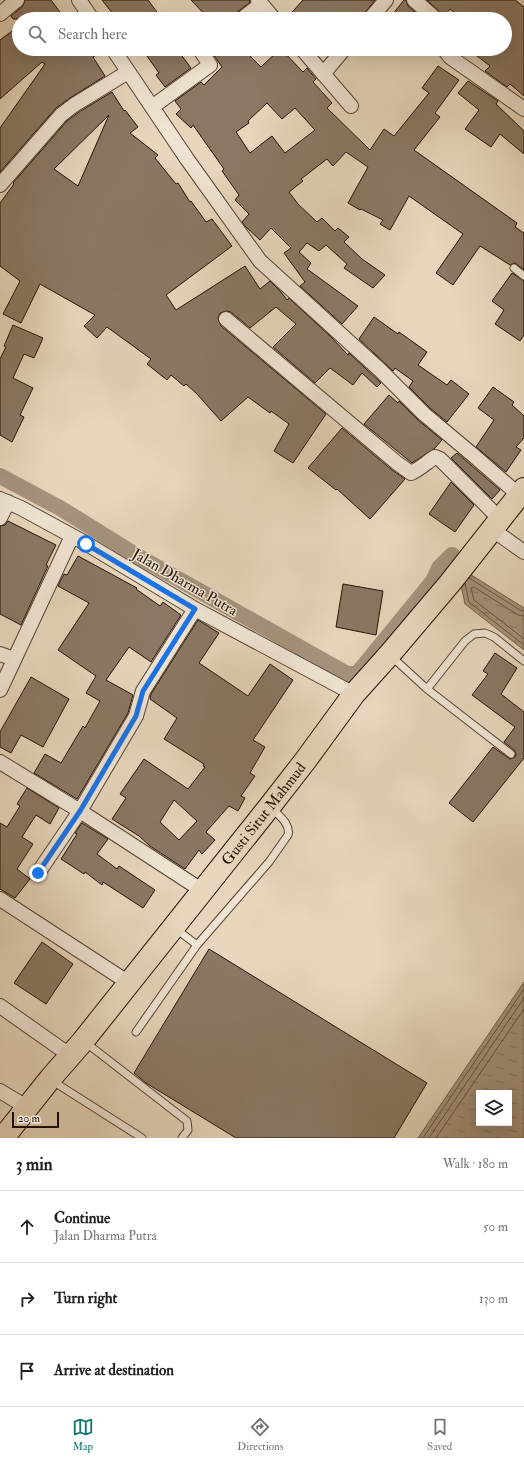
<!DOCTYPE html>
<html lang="en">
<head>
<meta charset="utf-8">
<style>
	:root { --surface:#fff; --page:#f2f2f2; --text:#202124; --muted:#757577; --line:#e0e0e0; --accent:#0f766e }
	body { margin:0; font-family:"IM FELL Double Pica",serif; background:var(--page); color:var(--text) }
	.controls { position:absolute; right:12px; bottom:12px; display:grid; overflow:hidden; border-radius:0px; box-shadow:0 4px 16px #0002 }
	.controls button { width:36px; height:36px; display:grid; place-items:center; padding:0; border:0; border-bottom:1px solid var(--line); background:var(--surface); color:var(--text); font:20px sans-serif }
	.scale { position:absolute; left:12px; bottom:10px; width:47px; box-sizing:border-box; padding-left:4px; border:2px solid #261204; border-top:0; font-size:11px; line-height:14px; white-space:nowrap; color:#261204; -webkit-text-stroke:3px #efe4d3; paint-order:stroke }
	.stop { position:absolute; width:12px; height:12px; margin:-9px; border:3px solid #1a73e8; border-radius:50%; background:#fff }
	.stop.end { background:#1a73e8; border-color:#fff; box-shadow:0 1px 4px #0008 }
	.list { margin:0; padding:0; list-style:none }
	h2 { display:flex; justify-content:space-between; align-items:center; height:52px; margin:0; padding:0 16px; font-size:17px }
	h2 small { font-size:13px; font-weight:400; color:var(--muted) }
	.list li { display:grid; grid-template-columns:26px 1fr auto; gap:12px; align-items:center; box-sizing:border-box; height:72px; padding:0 16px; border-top:1px solid var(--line) }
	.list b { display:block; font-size:15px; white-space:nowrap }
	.list p { margin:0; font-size:13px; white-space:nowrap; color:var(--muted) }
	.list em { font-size:13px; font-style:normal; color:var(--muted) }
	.icon { flex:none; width:22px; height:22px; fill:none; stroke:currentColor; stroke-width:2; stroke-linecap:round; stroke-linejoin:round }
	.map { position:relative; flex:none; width:524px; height:1138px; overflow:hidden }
	.search { position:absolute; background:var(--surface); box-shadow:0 4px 16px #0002; left:12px; right:12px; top:12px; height:44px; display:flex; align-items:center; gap:10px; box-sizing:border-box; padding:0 14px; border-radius:22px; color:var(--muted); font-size:15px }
	.sheet { height:268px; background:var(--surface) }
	nav { display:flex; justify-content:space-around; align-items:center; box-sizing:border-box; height:56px; border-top:1px solid var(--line); background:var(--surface); font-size:11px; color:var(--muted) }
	nav a { display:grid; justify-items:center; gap:2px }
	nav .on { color:var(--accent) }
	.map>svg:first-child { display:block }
	.water { fill:url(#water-ripples); stroke:#725f4d; fill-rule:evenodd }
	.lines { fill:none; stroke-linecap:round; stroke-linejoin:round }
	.shore { stroke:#665240; stroke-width:1 }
	.canal { stroke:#a5937d; stroke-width:16 }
	.building { fill:#8a7864; stroke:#261204; fill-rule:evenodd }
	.service-casing { stroke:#564332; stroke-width:9 }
	.minor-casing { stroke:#564332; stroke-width:16 }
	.trunk-casing { stroke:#261204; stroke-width:24 }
	.service { stroke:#efe4d3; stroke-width:7 }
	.minor { stroke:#efe4d3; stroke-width:14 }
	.trunk { stroke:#e7d6bc; stroke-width:22 }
	.route { stroke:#1a73e8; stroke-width:5 }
	.labels { text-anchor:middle; stroke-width:3; stroke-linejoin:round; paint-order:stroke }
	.street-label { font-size:15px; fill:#261204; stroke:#efe4d3 }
</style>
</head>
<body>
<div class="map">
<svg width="524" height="1138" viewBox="0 0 524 1138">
	<defs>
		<pattern id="water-ripples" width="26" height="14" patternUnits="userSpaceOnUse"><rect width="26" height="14" fill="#a5937d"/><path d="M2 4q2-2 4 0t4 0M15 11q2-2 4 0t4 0" fill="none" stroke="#867764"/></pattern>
	</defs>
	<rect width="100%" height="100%" fill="#e7d6bc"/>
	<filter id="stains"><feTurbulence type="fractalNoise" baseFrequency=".005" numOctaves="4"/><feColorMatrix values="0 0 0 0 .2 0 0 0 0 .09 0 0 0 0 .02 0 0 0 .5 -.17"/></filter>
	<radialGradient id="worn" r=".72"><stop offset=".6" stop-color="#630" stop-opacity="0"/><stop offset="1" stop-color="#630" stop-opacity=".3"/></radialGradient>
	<path class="water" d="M457,566L524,608V650L465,604Z
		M524,982V1138H418ZM479,1093H509V1123H479Z"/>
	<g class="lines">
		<path class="shore" d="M469,578L520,610L524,611
			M465,583L469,602L524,645
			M524,616L518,615L474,587L471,588L474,600L524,639
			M423,1138L524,989
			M429,1138L524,998
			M436,1138L524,1009"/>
		<path class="canal" d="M0,476L60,508L139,557L347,674H357L433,581L439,568L452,555L457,566"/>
	</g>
	<path class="building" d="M25,0H51L65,19H13L11,16L23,6Z
		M102,0H148L162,19H117Z
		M191,0H250V2L236,13L234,19H209Z
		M303,0H375L364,14L362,19H286Z
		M404,0H406L408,6L423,19H389Z
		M427,0H515L524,7V96L510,84L507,87L485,71L490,66L468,49H505V19H463L450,9L444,16Z
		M19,26V49H105L93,57L105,76L70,98L56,108L0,172V128L45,64L42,62L0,99V40Z
		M142,49H177L191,68L165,87L156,75L159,73Z
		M211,49H243L261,67L280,49H281L303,72L307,68L316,79L313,82L332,103L327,108L370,150L384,129L394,136L429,93L422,88L438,66L459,80L435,113L440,117L414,150L517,223L515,227L524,233V270L515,263L510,265L480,246L453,285L436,273L463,234L409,196L390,230L380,224L383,220L361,209L360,210L348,203L368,167L346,152L333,166L327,159L301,179L303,181L289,192L298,204L317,222L322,218L335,231L338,228L349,237L344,242L362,259L385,275L373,288L344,268L347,264L326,245L319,251L307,243L299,252L311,263L307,269L358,306L342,324L300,286L305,282L284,253L291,248L271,228L260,240L246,227L242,222L249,214L235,200L239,195L222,171L224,169L193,125L191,128L176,114L181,109L175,101L201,82L204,85L222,67L211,51ZM267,103L282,119L295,108L315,130L285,153L272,136L250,153L236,132L249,123L248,121Z
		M468,81L498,101L496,104L524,131V154L500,134L491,147L465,129L479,110L458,93Z
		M112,92L124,111L125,110L138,127L130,133L158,155L155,158L176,184L178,183L190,202L191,201L206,222L212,219L232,246L166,295L176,310L245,266L260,289L270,281L281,292L287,300L289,298L331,337L348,355L349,353L381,383L377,387L362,373L353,385L330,368L315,383L273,347L296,324L276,307L250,328L231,312L227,311L220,313L218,318L221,326L326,414L293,463L274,451L289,424L271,411L270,413L248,397L221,421L196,393L186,384L184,386L171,375L167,380L147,364L151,359L107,327L97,338L84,326L95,315L40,284L21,323L3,314L20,281L0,266V203L14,184L13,183L67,121L79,112ZM109,115L78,186L54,169Z
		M512,273L524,281V335L520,341L495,324L504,310L492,301Z
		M374,317L398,334L399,332L427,352L418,365L447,385L451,380L469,394L447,422L430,408L409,387L413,381L395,368L393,371L359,339Z
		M13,325L43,338L34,358L24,354L13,378L33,388L20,415L24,417L12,442L0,435V359L6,347L4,346Z
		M493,387L514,402L512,405L524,416V438L516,447L521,450L506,472L476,447L494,420L478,408Z
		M389,395L398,403L399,401L418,420L442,440L434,449L412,463L364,424Z
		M342,428L392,470L405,479L370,519L337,489L336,490L308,468Z
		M457,453L500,490L492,499L451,458Z
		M451,482L474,505L455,532L429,514Z
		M8,521L56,545L46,565L48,566L21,625L0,614V526L5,525Z
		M78,556L137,588L136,589L160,606L163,602L181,615L151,662L129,647L106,680L133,695L128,713L77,799L34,773L45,754L61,763L83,726L85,728L100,701L86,693L96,676L58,650L89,603L58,586L64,574L67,575Z
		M343,584L383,591L376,635L336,627Z
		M198,620L219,633L199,663L248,696L270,664L293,680L253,740L265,747L250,773L255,776L241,796L245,798L238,811L229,806L206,832L215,840L202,854L199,850L185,869L150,846L139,836L112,819L126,798L120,794L144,759L188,789L205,767L203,766L204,764L164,739L177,718L150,699L151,694ZM174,800L197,821L179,840L160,822Z
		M495,653L517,668L501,694L524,712V758L473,822L449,803L493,747L510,759L515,757L516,754L514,750L504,742L515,727L472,695L488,674L483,671Z
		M31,677L69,699L43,747L21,735L11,753L0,747V732Z
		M27,788L59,808L50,824L36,815L22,837L33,844L17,869L30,879L15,898L0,889V823L7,827L20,806L17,804Z
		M82,823L108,839L97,854L117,869L119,866L155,890L143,908L103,882L102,885L85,872L84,874L61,859L77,834L75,833Z
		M42,942L73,964L46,1004L14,983Z
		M209,949L427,1083L394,1138H236L146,1083L134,1073Z"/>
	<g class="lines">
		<g class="service-casing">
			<path id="service" d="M514,268L524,276
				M391,656L427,689L511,754
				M427,689L465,641L474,634L485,633L494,637L524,661
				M197,945L269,862L288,835C291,824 278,815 272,808
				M136,1032L197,945L176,929
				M85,1042L187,1121L188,1130L182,1138
				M51,1080L142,1138"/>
		</g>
		<g class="minor-casing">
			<path id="minor" d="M79,0L92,19
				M258,0L274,19
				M414,0L436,19
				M0,14L17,0
				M242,19L261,4
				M370,19L386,0
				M113,49L187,159L260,261L380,370L424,414L473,455L519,495
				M302,49L351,106
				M444,49L450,57L524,109
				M323,74L344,49
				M152,107L210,65L201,51L203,49
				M0,185L61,115L74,105L128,72
				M226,319L397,463L411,473C420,469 427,462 435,457L440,459L501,520
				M0,499L21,508L87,544L195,609L354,694
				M0,518L8,502
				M493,530L524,552
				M0,654L14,659
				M0,690L72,536
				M0,762L80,811L203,891
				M38,873L80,811L136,716L143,691L195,609
				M0,899L129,983
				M0,1006L71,1056
				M0,1091L28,1108"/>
		</g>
		<g class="trunk-casing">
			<g id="trunk">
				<path id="s1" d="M3,1138L50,1079L83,1041L270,806L305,761L354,694L389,655L450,583L524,489"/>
			</g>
		</g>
		<use href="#service" class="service"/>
		<use href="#minor" class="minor"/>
		<use href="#trunk" class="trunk"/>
	</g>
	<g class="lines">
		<path class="route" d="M38,873L80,811L136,716L143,691L195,609L86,544"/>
	</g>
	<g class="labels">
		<g class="street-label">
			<text transform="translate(185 582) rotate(30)" y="5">Jalan Dharma Putra</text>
			<text dy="5" stroke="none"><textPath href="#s1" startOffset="416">Gusti Situt Mahmud</textPath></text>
		</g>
	</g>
	<rect width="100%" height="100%" filter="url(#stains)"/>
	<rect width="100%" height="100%" fill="url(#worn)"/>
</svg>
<div class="controls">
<button><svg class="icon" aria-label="layers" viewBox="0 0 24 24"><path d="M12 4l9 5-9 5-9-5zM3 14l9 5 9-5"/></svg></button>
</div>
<div class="scale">20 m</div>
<div class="stop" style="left:86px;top:544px"></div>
<div class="stop end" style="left:38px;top:873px"></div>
<div class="search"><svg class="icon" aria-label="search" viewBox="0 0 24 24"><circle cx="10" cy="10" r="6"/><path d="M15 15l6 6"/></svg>Search here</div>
</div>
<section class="sheet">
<h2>3 min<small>Walk · 180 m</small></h2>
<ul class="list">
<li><svg class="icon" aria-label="ahead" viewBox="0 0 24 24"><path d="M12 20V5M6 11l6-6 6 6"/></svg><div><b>Continue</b><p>Jalan Dharma Putra</p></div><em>50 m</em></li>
<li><svg class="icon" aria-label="right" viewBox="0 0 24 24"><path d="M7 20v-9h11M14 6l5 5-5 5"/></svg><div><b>Turn right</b></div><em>130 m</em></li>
<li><svg class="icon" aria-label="arrive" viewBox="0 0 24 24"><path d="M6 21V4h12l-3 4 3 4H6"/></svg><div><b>Arrive at destination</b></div></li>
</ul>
</section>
<nav>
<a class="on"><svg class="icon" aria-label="map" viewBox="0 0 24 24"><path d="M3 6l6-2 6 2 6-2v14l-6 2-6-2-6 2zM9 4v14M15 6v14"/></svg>Map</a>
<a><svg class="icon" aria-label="directions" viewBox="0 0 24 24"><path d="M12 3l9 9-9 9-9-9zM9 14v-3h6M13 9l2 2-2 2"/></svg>Directions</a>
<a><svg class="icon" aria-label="saved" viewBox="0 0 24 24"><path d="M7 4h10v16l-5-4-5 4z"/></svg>Saved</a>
</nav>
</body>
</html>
